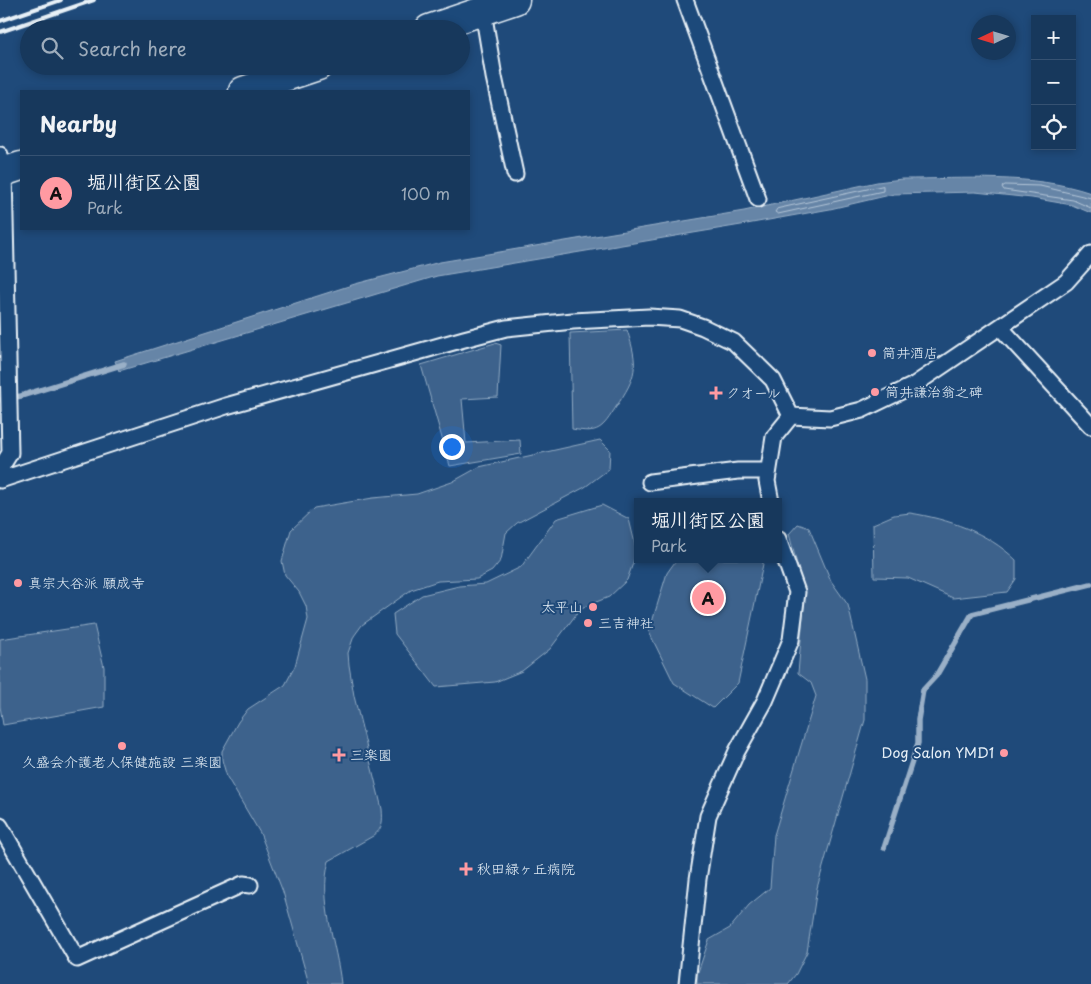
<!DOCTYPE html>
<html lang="en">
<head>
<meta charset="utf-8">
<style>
	:root { --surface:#17385c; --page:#244365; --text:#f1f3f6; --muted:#9eacbb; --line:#365272; --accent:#ff9aa2 }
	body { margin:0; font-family:"Playpen Sans","Klee One",sans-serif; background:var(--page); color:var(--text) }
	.controls { position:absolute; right:15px; top:15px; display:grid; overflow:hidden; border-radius:0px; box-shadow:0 2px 8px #0003 }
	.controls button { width:45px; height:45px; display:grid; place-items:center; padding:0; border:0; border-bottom:1px solid var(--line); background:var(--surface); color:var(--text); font:25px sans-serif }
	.compass { position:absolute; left:971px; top:15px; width:45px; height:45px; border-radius:50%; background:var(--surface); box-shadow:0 2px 8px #0003; rotate:266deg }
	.you { position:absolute; left:451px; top:446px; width:18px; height:18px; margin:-12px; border:4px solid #fff; border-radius:50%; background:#1a73e8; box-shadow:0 0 0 8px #1a73e833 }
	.badge { display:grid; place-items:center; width:32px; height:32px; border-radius:50%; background:var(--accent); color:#111; font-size:16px; font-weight:700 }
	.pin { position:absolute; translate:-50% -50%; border:2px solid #fff; box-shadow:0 1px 5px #0006 }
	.popup { position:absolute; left:634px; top:498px; width:148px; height:65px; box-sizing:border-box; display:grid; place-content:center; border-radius:0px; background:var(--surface); filter:drop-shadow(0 1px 4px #0005); font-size:16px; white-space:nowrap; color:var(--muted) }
	.popup b { font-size:19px; color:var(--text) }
	.popup::after { content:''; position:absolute; left:50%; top:100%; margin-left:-10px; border:10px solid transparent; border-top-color:var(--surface) }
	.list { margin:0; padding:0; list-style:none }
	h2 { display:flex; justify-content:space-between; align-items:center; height:65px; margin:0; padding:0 20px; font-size:21px }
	h2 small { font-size:16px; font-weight:400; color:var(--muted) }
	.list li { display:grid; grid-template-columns:32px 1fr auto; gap:15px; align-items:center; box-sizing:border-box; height:75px; padding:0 20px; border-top:1px solid var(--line) }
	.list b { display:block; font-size:19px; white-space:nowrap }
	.list p { margin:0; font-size:16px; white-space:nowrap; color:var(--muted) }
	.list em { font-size:16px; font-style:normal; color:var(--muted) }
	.icon { flex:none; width:28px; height:28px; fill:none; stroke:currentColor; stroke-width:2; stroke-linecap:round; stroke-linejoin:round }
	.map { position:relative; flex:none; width:1091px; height:984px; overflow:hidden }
	.search { position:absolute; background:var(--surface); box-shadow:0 2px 8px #0003; left:20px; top:20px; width:450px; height:55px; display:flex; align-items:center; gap:12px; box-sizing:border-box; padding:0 18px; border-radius:28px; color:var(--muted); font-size:19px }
	.panel { position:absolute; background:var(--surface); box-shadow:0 2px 8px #0003; left:20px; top:90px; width:450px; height:140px; border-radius:0px }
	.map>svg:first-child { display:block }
	.green { fill:#3c628c; stroke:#92aac2 }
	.water { fill:#6685a7; stroke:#9ab0c7 }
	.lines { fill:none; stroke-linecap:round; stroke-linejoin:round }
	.shore { stroke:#b4c6d8; stroke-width:1 }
	.stream { stroke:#9ab0c7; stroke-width:5.5 }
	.street-casing { stroke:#e8f1f8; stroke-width:19 }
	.highway-casing { stroke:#e8f1f8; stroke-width:31 }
	.street { stroke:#1f4a7a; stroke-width:15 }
	.highway { stroke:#1f4a7a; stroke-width:28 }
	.rail { stroke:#e8f1f8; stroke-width:4 }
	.poi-dot { fill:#ff9aa2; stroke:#1f4a7a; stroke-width:2 }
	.labels { text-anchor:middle; stroke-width:4; stroke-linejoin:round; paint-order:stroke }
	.poi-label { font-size:14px; fill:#e8f1f8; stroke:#1f4a7a; text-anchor:start }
</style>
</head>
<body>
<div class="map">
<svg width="1091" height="984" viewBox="0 0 1091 984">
	<rect width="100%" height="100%" fill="#1f4a7a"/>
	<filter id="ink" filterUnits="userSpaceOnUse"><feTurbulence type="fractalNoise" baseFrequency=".02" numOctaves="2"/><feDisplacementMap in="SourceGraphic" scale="10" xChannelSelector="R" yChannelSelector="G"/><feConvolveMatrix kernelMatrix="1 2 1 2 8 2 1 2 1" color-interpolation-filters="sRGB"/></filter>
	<g filter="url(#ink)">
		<path class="green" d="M627,330C639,366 637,376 616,407C602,429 599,434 572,429L570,333Z
			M495,343L501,345L498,397L462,399L466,443L520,440L521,454L450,466L421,365Z
			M600,440L610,450L609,469L585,487L517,523L506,533L501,560L492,571L477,579L438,581L411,590L362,625L354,636L348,653L349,665L354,696L382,809C383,821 383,829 373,836L329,861C318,900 337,945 341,984H309L283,892L260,833L227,777L222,760V751L238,722L248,709L285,685L295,666L308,619L306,606L299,592L285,575L282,561L291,530L314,508L373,498L417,494L452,482L479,467Z
			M602,505L629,519L637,552L627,580L609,597L581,608L550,649L522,671L495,682L436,687L395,634L393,614L422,595L459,586L486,584L521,567L556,519Z
			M910,513C948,519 987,532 1016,560V579L1007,592L953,598L908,578L874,577L873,524L894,515Z
			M798,524L809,528L831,581L848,605L865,679V720L817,888L807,952L796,974L788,984H697V975L709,940L730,928L749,905L770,888L774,835L816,696L811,683L798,673L805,594L789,534Z
			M677,559H763V564L738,683L713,708L674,683L649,632L667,573Z
			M94,625L104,667V707L3,725L0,706V639Z"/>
		<path class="water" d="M902,179C964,179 1032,173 1091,193V213L1072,205L1032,198L975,192L894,194L830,209L741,225L437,276L119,371L115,361L355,284L440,262L744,211L877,182Z"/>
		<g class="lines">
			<path class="shore" d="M883,186V191L778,214L775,212L777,209Z
				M1091,198L1040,186L1005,185L1002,187L1004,190L1073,200L1091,208"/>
			<path class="stream" d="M0,400L21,396L124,364
				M884,848L918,743V720L923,690L936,676L972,614L1091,584"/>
			<g class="street-casing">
				<path id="street" d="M685,0L758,199
					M483,11L494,77L515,174
					M0,155L4,172L10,453L0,469
					M1000,327L1091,426
					M791,416L830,418L862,410L914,385L1066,282L1091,254
					M0,480L226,406L464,339L506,328L573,321L649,317L680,319L703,327L734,342L773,380L791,416
					M650,482L738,471H768
					M771,502L767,481L774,437L791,416
					M0,826L77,959L243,884L250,885
					M687,984L698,879L708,816L737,751L765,701L791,640L797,592L778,539"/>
			</g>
			<g class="highway-casing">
				<path id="highway" d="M429,29L515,0
					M243,91L318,66
					M0,173L21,166"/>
			</g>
			<use href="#street" class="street"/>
			<use href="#highway" class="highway"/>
			<path class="rail" d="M0,21L61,0
				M0,32L94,0"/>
		</g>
	</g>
	<g class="poi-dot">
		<circle cx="872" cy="353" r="5"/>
		<circle cx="875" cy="392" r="5"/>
		<path d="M713.5 385.5h5v5h5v5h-5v5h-5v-5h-5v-5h5z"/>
		<circle cx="18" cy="583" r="5"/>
		<circle cx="593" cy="607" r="5"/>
		<circle cx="588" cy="623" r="5"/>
		<circle cx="122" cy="746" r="5"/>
		<circle cx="1004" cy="753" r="5"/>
		<path d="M336.5 747.5h5v5h5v5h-5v5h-5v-5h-5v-5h5z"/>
		<path d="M463.5 861.5h5v5h5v5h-5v5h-5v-5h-5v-5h5z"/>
	</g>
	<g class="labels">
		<g class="poi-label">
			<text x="882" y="358">筒井酒店</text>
			<text x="885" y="397">筒井謙治翁之碑</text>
			<text x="726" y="398">クオール</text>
			<text x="28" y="588">真宗大谷派 願成寺</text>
			<text x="583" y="612" text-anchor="end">太平山</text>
			<text x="598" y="628">三吉神社</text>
			<text x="994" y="758" text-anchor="end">Dog Salon YMD1</text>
			<text x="350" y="760">三楽園</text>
			<text x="122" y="767" text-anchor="middle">久盛会介護老人保健施設 三楽園</text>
			<text x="477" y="874">秋田緑ヶ丘病院</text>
		</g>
	</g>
</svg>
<div class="controls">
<button>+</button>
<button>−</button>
<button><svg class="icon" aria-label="locate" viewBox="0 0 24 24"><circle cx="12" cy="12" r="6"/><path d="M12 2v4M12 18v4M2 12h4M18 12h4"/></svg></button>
</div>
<svg class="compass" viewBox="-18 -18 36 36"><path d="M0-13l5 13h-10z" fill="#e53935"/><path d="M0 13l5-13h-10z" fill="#9eacbb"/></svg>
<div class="you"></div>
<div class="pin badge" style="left:708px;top:598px">A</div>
<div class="popup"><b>堀川街区公園</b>Park</div>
<div class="search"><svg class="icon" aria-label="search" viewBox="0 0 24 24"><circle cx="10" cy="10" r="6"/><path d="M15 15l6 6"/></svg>Search here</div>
<section class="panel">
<h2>Nearby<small></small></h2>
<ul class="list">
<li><span class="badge">A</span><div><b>堀川街区公園</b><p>Park</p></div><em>100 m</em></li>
</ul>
</section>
</div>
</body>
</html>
